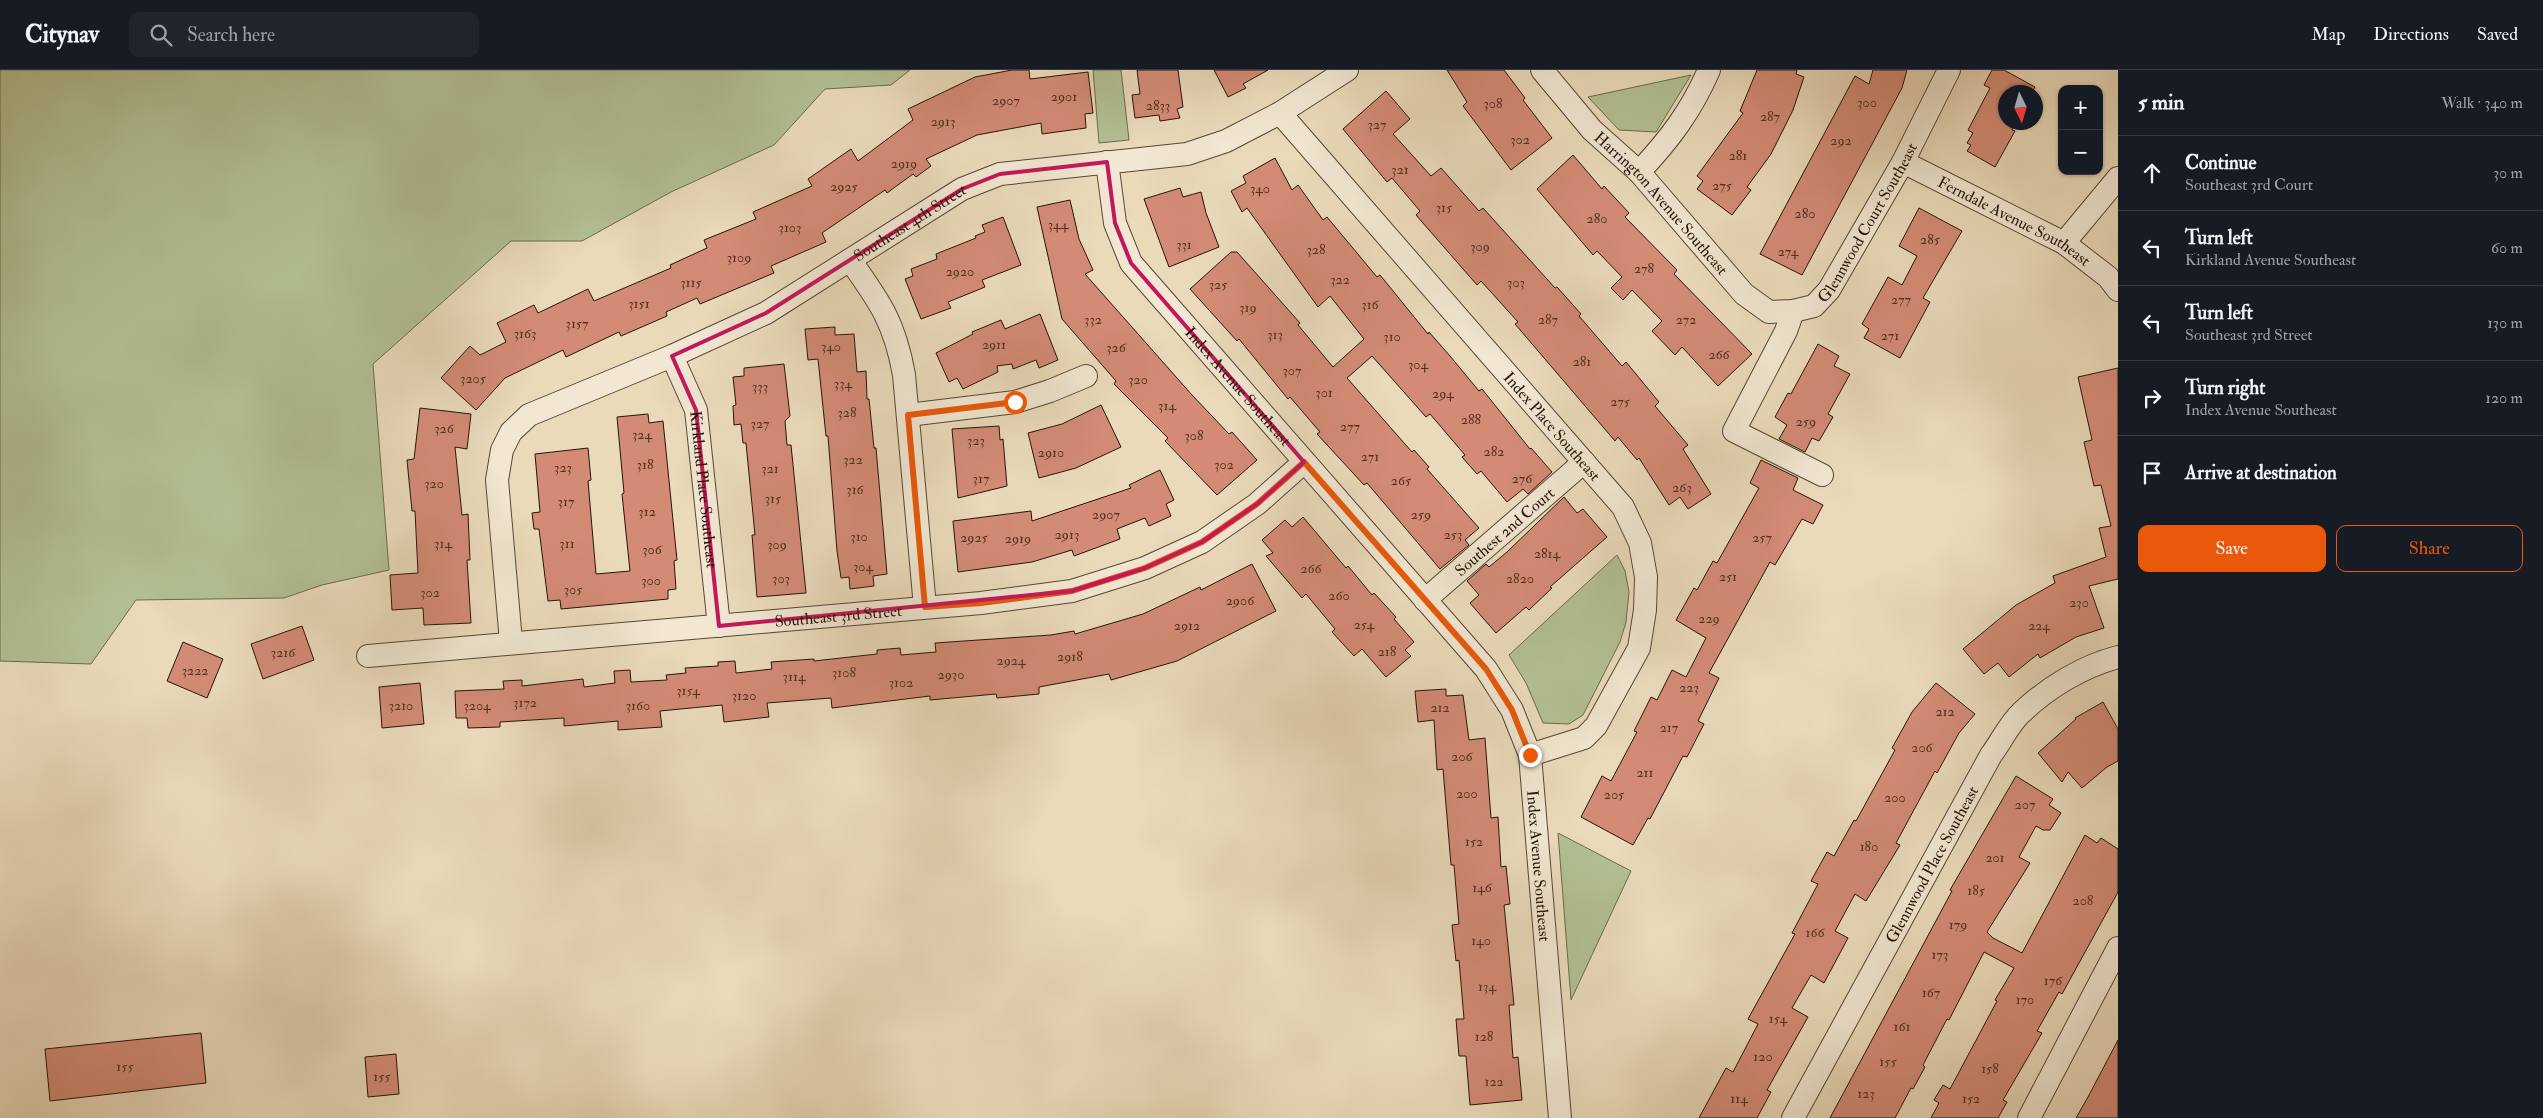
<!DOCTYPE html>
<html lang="en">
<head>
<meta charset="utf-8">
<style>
	:root { --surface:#171b24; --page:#20242c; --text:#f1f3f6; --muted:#9ea1a6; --line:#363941; --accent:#ea580c }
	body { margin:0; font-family:"IM FELL Double Pica",serif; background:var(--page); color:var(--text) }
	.controls { position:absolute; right:15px; top:15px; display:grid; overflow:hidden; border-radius:10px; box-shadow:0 1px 4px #0004 }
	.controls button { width:45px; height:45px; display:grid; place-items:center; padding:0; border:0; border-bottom:1px solid var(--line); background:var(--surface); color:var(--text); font:25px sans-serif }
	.compass { position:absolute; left:1998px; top:15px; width:45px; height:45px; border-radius:50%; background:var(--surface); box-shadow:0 1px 4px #0004; rotate:175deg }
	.stop { position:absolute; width:15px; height:15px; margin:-11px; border:4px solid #ea580c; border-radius:50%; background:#fff }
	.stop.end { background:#ea580c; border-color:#fff; box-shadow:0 1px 5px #0008 }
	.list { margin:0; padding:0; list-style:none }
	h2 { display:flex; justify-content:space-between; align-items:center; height:65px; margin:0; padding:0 20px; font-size:21px }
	h2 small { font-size:16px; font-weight:400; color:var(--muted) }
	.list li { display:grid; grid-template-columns:32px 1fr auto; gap:15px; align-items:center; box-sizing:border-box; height:75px; padding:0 20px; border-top:1px solid var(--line) }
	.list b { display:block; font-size:19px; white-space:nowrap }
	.list p { margin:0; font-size:16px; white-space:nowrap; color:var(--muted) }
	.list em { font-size:16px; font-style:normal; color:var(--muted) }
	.actions { display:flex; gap:10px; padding:15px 20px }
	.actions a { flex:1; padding:11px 0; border:1px solid var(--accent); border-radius:10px; text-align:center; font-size:18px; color:var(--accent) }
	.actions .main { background:var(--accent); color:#fff }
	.icon { flex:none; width:28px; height:28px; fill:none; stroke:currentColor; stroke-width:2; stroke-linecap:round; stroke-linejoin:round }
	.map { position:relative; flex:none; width:2118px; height:1048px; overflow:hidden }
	header { display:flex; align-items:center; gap:30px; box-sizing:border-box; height:70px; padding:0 25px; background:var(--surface); border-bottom:1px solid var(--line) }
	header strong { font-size:24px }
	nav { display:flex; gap:28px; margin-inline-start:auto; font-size:18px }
	.search { width:350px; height:45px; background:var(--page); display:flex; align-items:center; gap:12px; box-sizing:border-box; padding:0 18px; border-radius:10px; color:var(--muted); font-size:19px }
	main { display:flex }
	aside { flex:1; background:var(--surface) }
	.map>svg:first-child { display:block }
	.green { fill:#b2c093; stroke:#6c6a4d }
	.building { fill:#d38b76; stroke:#251407 }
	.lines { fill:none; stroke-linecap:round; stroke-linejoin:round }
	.minor-casing { stroke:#564634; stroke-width:24 }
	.minor { stroke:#f1e7d2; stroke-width:22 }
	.route { stroke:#ea580c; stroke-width:6 }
	.marked { fill:none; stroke:#c2185b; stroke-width:4; stroke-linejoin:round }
	.labels { text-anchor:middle; stroke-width:4; stroke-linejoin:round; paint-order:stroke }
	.number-label { font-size:14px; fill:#503223 }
	.street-label { font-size:16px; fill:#251407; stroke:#f1e7d2 }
</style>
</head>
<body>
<header>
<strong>Citynav</strong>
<div class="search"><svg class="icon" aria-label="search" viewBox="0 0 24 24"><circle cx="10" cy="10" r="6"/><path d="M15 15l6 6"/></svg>Search here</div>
<nav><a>Map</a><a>Directions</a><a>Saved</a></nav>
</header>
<main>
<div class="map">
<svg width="2118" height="1048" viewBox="0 0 2118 1048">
	<rect width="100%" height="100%" fill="#eadaba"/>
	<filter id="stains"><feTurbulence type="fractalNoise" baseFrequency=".004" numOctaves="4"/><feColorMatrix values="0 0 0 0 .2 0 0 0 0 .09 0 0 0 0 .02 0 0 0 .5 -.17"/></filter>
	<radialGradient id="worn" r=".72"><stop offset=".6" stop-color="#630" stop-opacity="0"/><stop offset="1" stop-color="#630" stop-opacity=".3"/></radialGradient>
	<path class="green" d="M0,0H910L891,15L825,19L774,75L671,122L582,171H511L373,294L389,500L322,515L284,528L136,530L91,594L0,591Z
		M1093,0H1121L1129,70L1099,73Z
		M1691,5L1656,62L1619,60L1588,27Z
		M1617,485L1625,501L1629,522L1626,552L1620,572L1583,645L1569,654L1543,653L1526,613L1509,585Z
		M1558,763L1631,801L1571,930Z"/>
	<path class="building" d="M1012,0H1029L1030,9L1088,2L1093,43L1085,44L1086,58L1042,64L1041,53L977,65L926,89L931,96L916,107L913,104L887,123L885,120L822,163L826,172L771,196L774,203L700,234L697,228L666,242L667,246L621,266L619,262L566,287L563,280L505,308L476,340L441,308L470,276L480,285L506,272L497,253L534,235L538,243L588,219L594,231L671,198L670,195L707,178L704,170L756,149L753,142L812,116L808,109L851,79L858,91L913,50L908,39L975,7Z
		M1137,0H1178L1183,37L1177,39L1180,48L1160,51L1159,45L1135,48L1132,25L1140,24Z
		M1214,0H1268L1243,14L1246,18L1228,27Z
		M1447,0H1504L1525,28L1523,30L1552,68L1511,100L1463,36L1467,32Z
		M1757,0H1797L1796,4L1804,7L1793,40L1771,84L1747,117L1751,120L1732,145L1697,119L1703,111L1697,106L1743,43L1740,41Z
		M1873,0H1907L1902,18L1802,205L1760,184L1855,6L1869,14Z
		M1992,0H2004L2035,17L2032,22H2006V52H2016L2012,60L2015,61L1995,97L1967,81L1971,75L1967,73L1973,63L1968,60L1990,18L1984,15Z
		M1386,21L1410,49L1393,64L1431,106L1441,98L1479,141L1483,138L1555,218L1557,217L1581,244L1579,246L1622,296L1626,292L1659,332L1655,336L1688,375L1683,379L1711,424L1688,439L1680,427L1669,435L1639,388L1637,390L1618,367L1615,371L1515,254L1518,252L1481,211L1477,215L1416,145L1420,141L1392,108L1387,112L1343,59Z
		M1573,85L1602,119L1604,116L1629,143L1625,147L1677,200L1674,204L1752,284L1718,316L1682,277L1675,285L1652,261L1662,251L1632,220L1623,230L1611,218L1622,207L1597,181L1593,185L1537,119Z
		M1275,88L1292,120L1298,115L1323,150L1327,147L1377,207L1380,205L1428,264L1429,262L1450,286L1479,321L1482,319L1530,379L1531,378L1552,402L1528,424L1523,419L1507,432L1481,401L1477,404L1462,387L1465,385L1430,344L1426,347L1372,286L1347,308L1412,382L1414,380L1429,397L1427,399L1479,458L1465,470L1469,475L1440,499L1367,413L1364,415L1317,364L1320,362L1290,327L1288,329L1239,269L1237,271L1190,219L1231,182H1237L1300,253L1298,255L1333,297L1364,269L1330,226L1318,237L1247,138L1242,142L1231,121L1246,113L1243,106Z
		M1180,118L1183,127L1201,122L1206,143L1219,177L1169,197L1144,129Z
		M1070,130L1079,169L1093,200L1085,204L1192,325L1229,364L1232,362L1257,390L1217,425L1165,371L1168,368L1114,314L1116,311L1062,249L1037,137Z
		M1919,138L1962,161L1923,228L1930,232L1900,288L1864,268L1869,259L1862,254L1888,207L1902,215L1917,186L1899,176Z
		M1003,147L1021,195L982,210L985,217L948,232L951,238L921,249L905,209L913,206L911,199L937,189L936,184L976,168L975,166L985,162L982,155Z
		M1040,244L1058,290L1039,298L1036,290L1013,299L1012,294L997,296L998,302L963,319L957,308L949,312L936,283L973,264L972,262L1001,250L1005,259Z
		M835,257V265L854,264L857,302L866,301L867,329H869L874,378H876L887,504L873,506L874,516L850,519L849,507L841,508L837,481L828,366H826L818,289L808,290L805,259Z
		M1818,274L1839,286L1834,296L1850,304L1828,344L1833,347L1819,371L1812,368L1805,382L1779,369L1787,355L1775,347L1788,323L1791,324Z
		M784,294L790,346L785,351L787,375H791L806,523L757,527L752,465H755L746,373H743L741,354L734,355L733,336L736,335L733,307L744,306V298Z
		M2118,298V509L2089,516L2104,558L2076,567L2040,588L2038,584L2009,607L1998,593L1984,604L1963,579L2016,535L2055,513L2053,506L2106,487L2099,458L2111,456L2101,415L2094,416L2084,372L2092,370L2078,307Z
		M1101,335L1121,377L1076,398L1039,408L1028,363L1062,354Z
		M420,338L471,344L467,379L455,377L462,445L468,444L470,490H467L471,553L424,555L423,538L392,540L390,505L418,503L415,441H412L407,390L414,389Z
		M648,344L649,353L663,351L677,490L674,491L676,519L668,520V529L561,539L560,530L548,531L539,459H534L532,443L540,442L535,384L588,378L591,410L588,411L596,504L630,501L622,424L624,423L617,347Z
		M999,356L1000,370L1003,369L1007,416L958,428L952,359Z
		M1761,390L1798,408L1793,420L1823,435L1813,454L1802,449L1775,495L1770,492L1709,603L1719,608L1698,651L1704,654L1687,687L1683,686L1650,749L1648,748L1633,775L1581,747L1602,706L1611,711L1637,662L1634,661L1651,627L1657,630L1672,600L1686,607L1706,568L1676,550L1694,518L1697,520L1713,491L1717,493L1759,418L1750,413Z
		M1160,400L1174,430L1166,434L1171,446L1149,456L1145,448L1117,459L1120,469L1074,486L1072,480L1032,492L958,502L953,451L1031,441L1032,451L1131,418L1129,415Z
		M1564,427L1577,443L1583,439L1607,467L1550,517L1552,518L1529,540L1526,537L1496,563L1470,533L1479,525L1467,511L1486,494L1489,497L1507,482Z
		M1303,447L1346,498L1348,496L1372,525L1374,523L1396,547L1394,549L1414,572L1405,580L1411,586L1386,607L1362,579L1354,586L1332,562L1335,559L1306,524L1302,528L1266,486L1273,483L1262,470L1285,450L1292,457Z
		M1252,494L1276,541L1177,591L1111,610L1109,604L1039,617V624L997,628L996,624L930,630V626L832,638L831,628L767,633L769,647L724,652L722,635L660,641L662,657L618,660V651L564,656V648L500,652V657L468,658L467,648H456L455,621L504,619L503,611L522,610V616L583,609L584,617L615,613L614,601L630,600L631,612L667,610L666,605L686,603L685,598L718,596V592L735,591L736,603L772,599L771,592L814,589V591L877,584V580L900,578L901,585L936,582L935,573L1051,565L1074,561L1075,564L1143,544L1200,517L1201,520Z
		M302,556L314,590L263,609L251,574Z
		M183,572L223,589L207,628L167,611Z
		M420,613L424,654L382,658L379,617Z
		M1936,613L1975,644L1959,663L1937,703L1935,701L1896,773L1900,775L1866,831L1855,824L1835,861L1848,868L1824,913L1811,905L1792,938L1808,947L1767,1020L1771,1022L1757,1048H1699L1726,998L1733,1002L1758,954L1748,949L1795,864L1792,863L1818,814L1811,811L1827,782L1834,786L1854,750L1856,751L1895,680L1892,678L1912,642Z
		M1446,619V626L1463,625L1469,670L1485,668L1491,748L1498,747L1501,797L1506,796L1510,834L1504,835L1514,935H1509L1513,988L1518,987L1522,1030L1470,1035L1466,986H1459L1456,949H1464L1459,890L1456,891L1452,855L1459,854L1454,795H1451L1443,699L1437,700L1434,650L1418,652L1415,621Z
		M2103,632L2118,659V691L2107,697L2082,718L2068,702L2062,712L2038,683L2076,649L2075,648Z
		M2016,706L2053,729L2049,735L2061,743L2050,760H2043L2036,756L2019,787L2030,793L1987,862L1993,868L2022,883L2085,765L2097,773L2101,768L2118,779V822L2062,924L2059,922L2037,961L2042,963L2003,1030L2007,1032L1998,1048H1931L1939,1033L1934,1030L1943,1015L1950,1019L1997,931L1995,930L2014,898L1984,882L1949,950L1947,949L1923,995L1925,997L1913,1019L1911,1018L1895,1048H1830L1952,821L1950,820Z
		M201,963L206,1013L50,1031L45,979Z
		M2118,970V1048H2076L2088,1027Z
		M396,984L399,1024L368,1027L365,987Z"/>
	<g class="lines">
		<g class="minor-casing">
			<g id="minor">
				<path id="s1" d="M1542,0L1592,60L1639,102L1744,224L1769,242L1793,241L1814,236L1829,220L1903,92L1949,0"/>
				<path id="s2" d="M1280,43L1623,437L1640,473L1646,507L1645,540L1639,578L1596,656L1584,668L1530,685"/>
				<path id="s3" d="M1107,92L1115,153L1131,193L1486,599L1512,640L1530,685L1560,1048"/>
				<path id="s4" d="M1903,92L2064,173L2108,207L2118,220"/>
				<path d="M1639,102C1670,69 1691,41 1709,0"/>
				<path d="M2064,173L2118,108"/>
				<path d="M850,190C880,232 895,253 904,305L925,537"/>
				<path d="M1793,241L1786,261L1734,361L1822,405"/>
				<path id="s5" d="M672,286L696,340L719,556"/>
				<path d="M908,345L1015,332L1050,321L1086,306"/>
				<path id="s6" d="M1425,530L1584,392"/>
				<path id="s7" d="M511,572L497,410L502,380L511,362L529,345L672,286L766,243L962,119L1000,104L1187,84L1226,71L1280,43L1347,0"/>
				<path id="s8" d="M368,586L981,533L1072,521L1145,498L1202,472L1257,434L1304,392"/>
				<path id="s9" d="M1793,1048L1991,685C2001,672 2009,654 2021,643C2047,618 2083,596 2118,587"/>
				<path d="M2029,1048L2118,878"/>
			</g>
		</g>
		<use href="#minor" class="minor"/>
	</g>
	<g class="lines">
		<path class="route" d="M1015,332L908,345L925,537L981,533L1072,521L1145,498L1202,472L1257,434L1304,392L1486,599L1512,640L1530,685"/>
	</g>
	<path class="marked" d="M1107,92L1115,153L1131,193L1304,392L1257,434L1202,472L1145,498L1072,521L719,556L696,340L672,286L766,243L962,119L1000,104Z"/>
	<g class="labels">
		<g class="number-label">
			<text x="1064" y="31">2901</text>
			<text x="1006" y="35">2907</text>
			<text x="1867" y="37">300</text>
			<text x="1493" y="38">308</text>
			<text x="1158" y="40">2833</text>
			<text x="1770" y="51">287</text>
			<text x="943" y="56">2913</text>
			<text x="1377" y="59">327</text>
			<text x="1520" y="74">302</text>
			<text x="1841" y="75">292</text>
			<text x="1738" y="90">281</text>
			<text x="904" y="98">2919</text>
			<text x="1400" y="104">321</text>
			<text x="1722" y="120">275</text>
			<text x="844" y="121">2925</text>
			<text x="1260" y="123">340</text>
			<text x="1444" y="142">315</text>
			<text x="1805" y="148">280</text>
			<text x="1597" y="153">280</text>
			<text x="1058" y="159">344</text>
			<text x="790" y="162">3103</text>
			<text x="1930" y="174">285</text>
			<text x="1184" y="179">331</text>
			<text x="1480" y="181">309</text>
			<text x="1316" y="184">328</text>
			<text x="1788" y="186">274</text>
			<text x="739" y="192">3109</text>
			<text x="1644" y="203">278</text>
			<text x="960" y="206">2920</text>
			<text x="1340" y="214">322</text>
			<text x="691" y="217">3115</text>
			<text x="1516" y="217">303</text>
			<text x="1218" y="219">325</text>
			<text x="1901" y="234">277</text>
			<text x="639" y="238">3151</text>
			<text x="1370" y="239">316</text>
			<text x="1248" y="242">319</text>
			<text x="1093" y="254">332</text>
			<text x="1548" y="254">287</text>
			<text x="1686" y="254">272</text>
			<text x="577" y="258">3157</text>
			<text x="525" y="268">3163</text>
			<text x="1275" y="269">313</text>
			<text x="1890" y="270">271</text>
			<text x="1392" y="271">310</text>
			<text x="994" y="279">2911</text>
			<text x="831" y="281">340</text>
			<text x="1116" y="282">326</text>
			<text x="1719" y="289">266</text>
			<text x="1582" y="296">281</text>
			<text x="1418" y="299">304</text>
			<text x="1292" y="305">307</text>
			<text x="473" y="313">3205</text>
			<text x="1138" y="314">320</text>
			<text x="843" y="318">334</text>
			<text x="760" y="321">333</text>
			<text x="1324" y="327">301</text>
			<text x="1443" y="328">294</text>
			<text x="1620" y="336">275</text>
			<text x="1167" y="340">314</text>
			<text x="847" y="347">328</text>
			<text x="1471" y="354">288</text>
			<text x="1806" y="356">259</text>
			<text x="760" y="358">327</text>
			<text x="1350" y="361">277</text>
			<text x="444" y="363">326</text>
			<text x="642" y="369">324</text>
			<text x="1194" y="370">308</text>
			<text x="976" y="375">323</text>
			<text x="1494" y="386">282</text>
			<text x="1051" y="387">2910</text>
			<text x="1370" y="391">271</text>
			<text x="853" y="394">322</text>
			<text x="645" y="399">318</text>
			<text x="1224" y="399">302</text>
			<text x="563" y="402">323</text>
			<text x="770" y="403">321</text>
			<text x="981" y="413">317</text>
			<text x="1522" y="413">276</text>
			<text x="1401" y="415">265</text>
			<text x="434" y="418">320</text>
			<text x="1682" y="422">263</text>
			<text x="855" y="424">316</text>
			<text x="773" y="433">315</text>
			<text x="566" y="436">317</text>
			<text x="647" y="446">312</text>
			<text x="1106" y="449">2907</text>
			<text x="1421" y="449">259</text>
			<text x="1067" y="469">2913</text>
			<text x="1453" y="469">253</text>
			<text x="859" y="471">310</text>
			<text x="974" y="472">2925</text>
			<text x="1762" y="472">257</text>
			<text x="1018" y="473">2919</text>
			<text x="443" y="478">314</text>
			<text x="567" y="478">311</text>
			<text x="777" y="479">309</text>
			<text x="652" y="484">306</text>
			<text x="1547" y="488">2814</text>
			<text x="863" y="501">304</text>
			<text x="1311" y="503">266</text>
			<text x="1728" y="511">251</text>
			<text x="781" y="513">303</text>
			<text x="1520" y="513">2820</text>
			<text x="651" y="515">300</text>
			<text x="573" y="524">305</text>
			<text x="430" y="527">302</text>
			<text x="1339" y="530">260</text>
			<text x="1240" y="535">2906</text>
			<text x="2079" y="537">230</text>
			<text x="1709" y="553">229</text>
			<text x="1364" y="559">254</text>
			<text x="1187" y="560">2912</text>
			<text x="2039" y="560">224</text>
			<text x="1387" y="586">218</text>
			<text x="283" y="587">3216</text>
			<text x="1070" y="591">2918</text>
			<text x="1011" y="595">2924</text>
			<text x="195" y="605">3222</text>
			<text x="844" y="607">3108</text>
			<text x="951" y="609">2930</text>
			<text x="794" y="611">3114</text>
			<text x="901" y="617">3102</text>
			<text x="1689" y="622">223</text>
			<text x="688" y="625">3154</text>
			<text x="744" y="630">3120</text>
			<text x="525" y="637">3172</text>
			<text x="401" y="640">3210</text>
			<text x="477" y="640">3204</text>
			<text x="638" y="640">3160</text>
			<text x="1440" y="642">212</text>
			<text x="1945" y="646">212</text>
			<text x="1669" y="662">217</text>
			<text x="1922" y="682">206</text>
			<text x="1462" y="691">206</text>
			<text x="1645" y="707">211</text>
			<text x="1467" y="728">200</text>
			<text x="1614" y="729">205</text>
			<text x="1895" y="732">200</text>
			<text x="2025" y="739">207</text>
			<text x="1474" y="776">152</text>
			<text x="1869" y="781">180</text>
			<text x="1995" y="792">201</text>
			<text x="1482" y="822">146</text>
			<text x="1976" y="825">185</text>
			<text x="2083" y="835">208</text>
			<text x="1958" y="859">179</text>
			<text x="1815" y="867">166</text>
			<text x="1481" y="875">140</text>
			<text x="1940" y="889">173</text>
			<text x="2053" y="915">176</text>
			<text x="1487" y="921">134</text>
			<text x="1931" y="927">167</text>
			<text x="2025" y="934">170</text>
			<text x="1778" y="953">154</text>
			<text x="1902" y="961">161</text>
			<text x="1484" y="971">128</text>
			<text x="1763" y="991">120</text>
			<text x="1888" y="996">155</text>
			<text x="125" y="1001">155</text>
			<text x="1990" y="1003">158</text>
			<text x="382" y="1011">155</text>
			<text x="1494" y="1016">122</text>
			<text x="1866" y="1028">123</text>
			<text x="1739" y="1033">114</text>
			<text x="1971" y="1033">152</text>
		</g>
		<g class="street-label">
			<text dy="6" stroke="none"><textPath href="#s1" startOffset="179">Harrington Avenue Southeast</textPath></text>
			<text dy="6" stroke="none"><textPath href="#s1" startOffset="478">Glennwood Court Southeast</textPath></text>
			<text dy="6" stroke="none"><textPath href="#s4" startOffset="126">Ferndale Avenue Southeast</textPath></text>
			<text dy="6" stroke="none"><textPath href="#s7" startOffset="666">Southeast 4th Street</textPath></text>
			<text dy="6" stroke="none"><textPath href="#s3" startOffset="268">Index Avenue Southeast</textPath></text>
			<text dy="6" stroke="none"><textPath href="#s2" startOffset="415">Index Place Southeast</textPath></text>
			<text dy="6" stroke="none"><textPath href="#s5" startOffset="139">Kirkland Place Southeast</textPath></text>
			<text dy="6" stroke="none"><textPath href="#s6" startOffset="105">Southest 2nd Court</textPath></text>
			<text dy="6" stroke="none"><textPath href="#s8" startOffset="472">Southeast 3rd Street</textPath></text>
			<text dy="6" stroke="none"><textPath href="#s9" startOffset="289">Glennwood Place Southeast</textPath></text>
			<text dy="6" stroke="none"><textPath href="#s3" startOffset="852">Index Avenue Southeast</textPath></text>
		</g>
	</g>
	<rect width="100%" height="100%" filter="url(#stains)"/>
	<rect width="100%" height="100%" fill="url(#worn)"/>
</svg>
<div class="controls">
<button>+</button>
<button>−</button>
</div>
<svg class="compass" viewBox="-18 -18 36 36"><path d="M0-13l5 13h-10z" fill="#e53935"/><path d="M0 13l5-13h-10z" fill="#9ea1a6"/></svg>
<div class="stop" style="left:1015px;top:332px"></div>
<div class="stop end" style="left:1530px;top:685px"></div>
</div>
<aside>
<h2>5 min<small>Walk · 340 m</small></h2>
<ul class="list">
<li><svg class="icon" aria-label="ahead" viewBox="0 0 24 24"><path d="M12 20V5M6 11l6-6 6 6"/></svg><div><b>Continue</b><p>Southeast 3rd Court</p></div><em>30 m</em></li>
<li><svg class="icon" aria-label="left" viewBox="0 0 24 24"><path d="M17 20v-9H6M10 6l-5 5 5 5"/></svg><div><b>Turn left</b><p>Kirkland Avenue Southeast</p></div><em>60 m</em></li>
<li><svg class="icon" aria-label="left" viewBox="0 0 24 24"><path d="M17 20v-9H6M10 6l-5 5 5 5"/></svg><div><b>Turn left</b><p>Southeast 3rd Street</p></div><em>130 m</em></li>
<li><svg class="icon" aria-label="right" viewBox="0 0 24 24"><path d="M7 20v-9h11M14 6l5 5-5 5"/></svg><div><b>Turn right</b><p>Index Avenue Southeast</p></div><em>120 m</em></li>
<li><svg class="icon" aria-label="arrive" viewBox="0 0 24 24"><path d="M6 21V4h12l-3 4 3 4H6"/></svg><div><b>Arrive at destination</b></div></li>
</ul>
<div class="actions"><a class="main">Save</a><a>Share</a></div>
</aside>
</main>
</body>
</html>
